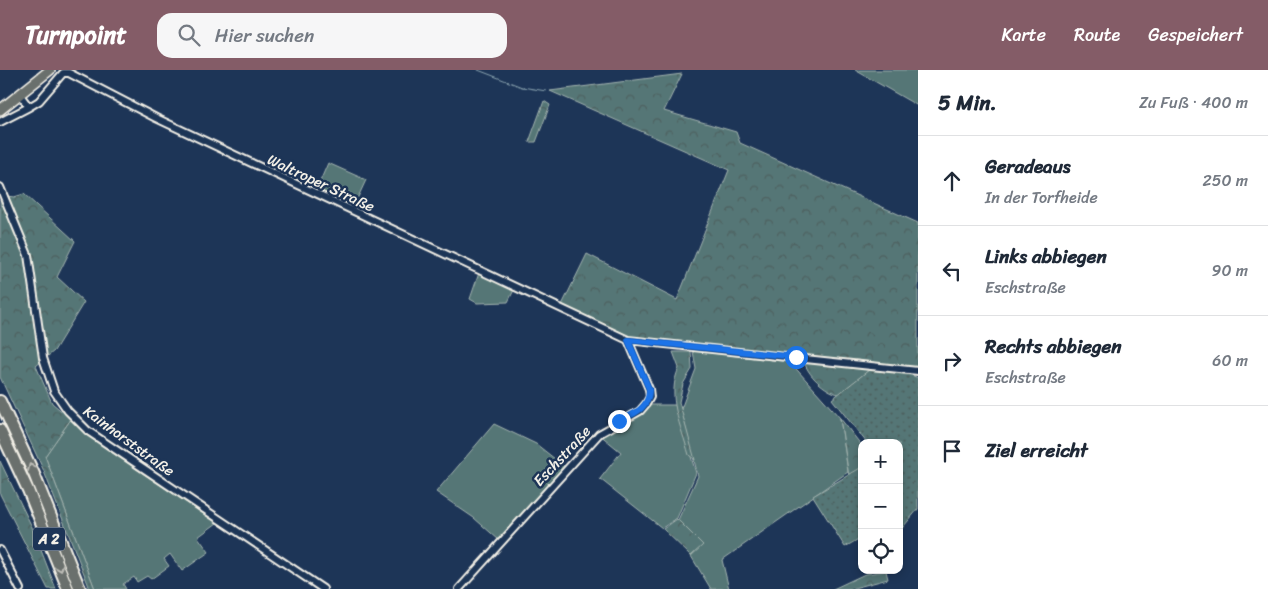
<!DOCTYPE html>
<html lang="de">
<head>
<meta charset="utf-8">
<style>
	:root { --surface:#fff; --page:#f6f6f7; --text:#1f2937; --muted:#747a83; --line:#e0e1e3; --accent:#845c67 }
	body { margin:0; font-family:Sriracha,sans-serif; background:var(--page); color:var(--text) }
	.controls { position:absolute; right:15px; bottom:15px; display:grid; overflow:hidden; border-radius:10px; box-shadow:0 2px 8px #0003 }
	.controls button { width:45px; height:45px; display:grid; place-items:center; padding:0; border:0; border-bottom:1px solid var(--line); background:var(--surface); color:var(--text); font:25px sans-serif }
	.stop { position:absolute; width:15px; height:15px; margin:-11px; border:4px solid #1a73e8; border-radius:50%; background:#fff }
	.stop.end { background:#1a73e8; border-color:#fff; box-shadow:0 1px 5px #0008 }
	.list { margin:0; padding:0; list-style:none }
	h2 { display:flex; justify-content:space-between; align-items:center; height:65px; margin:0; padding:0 20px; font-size:21px }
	h2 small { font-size:16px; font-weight:400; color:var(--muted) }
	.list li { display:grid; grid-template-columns:32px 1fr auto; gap:15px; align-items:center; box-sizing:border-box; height:90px; padding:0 20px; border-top:1px solid var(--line) }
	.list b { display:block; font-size:19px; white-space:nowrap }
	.list p { margin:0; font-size:16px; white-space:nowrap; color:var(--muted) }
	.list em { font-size:16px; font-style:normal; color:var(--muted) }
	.icon { flex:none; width:28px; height:28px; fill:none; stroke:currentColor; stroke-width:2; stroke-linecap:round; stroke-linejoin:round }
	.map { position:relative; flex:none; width:918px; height:519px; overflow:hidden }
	header { display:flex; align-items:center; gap:30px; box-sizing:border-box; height:70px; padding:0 25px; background:var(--accent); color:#fff }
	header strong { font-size:24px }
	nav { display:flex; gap:28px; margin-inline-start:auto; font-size:18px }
	.search { width:350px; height:45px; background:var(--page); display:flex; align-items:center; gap:12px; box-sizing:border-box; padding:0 18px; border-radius:15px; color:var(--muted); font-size:19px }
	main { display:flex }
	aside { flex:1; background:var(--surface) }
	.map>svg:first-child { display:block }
	.grass { fill:#547676; stroke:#a4b4af }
	.forest { fill:url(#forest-crowns); stroke:#a4b4af }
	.park { fill:url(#park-dots); stroke:#a4b4af }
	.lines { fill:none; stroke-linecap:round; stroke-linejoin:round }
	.stream { stroke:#8ba4b0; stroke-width:1 }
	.minor-casing { stroke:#f4f1e8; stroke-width:10 }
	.major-casing { stroke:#f4f1e8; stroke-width:12 }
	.highway-casing { stroke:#f4f1e8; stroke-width:14 }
	.minor { stroke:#1d3557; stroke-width:6 }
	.major { stroke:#6b706d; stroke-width:9 }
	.highway { stroke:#6b706d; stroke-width:10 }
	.oneway { stroke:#bdbdb7 }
	.route { stroke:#1a73e8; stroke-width:6 }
	.labels { text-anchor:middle; stroke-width:5; stroke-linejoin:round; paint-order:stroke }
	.shield { fill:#1d3557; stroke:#b4b9bc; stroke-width:1 }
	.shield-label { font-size:14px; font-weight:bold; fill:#f4f1e8 }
	.street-label { font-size:15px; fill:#f4f1e8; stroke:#1d3557 }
</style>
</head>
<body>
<header>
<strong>Turnpoint</strong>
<div class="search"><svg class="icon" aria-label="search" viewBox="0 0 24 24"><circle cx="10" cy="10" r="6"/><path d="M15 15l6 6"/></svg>Hier suchen</div>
<nav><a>Karte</a><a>Route</a><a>Gespeichert</a></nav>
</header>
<main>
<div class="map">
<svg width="918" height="519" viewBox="0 0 918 519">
	<defs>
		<pattern id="forest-crowns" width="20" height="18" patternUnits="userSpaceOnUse" patternTransform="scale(1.25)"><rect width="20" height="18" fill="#547676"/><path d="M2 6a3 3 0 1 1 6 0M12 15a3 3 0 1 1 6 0" fill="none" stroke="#4e5f5e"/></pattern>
		<pattern id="park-dots" width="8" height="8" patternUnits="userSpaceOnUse" patternTransform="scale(1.25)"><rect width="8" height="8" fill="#547676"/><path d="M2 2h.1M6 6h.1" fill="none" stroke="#4e5f5e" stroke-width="1.8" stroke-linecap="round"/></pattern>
	</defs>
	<rect width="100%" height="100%" fill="#1d3557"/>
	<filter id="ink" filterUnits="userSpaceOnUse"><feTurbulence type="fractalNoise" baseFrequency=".02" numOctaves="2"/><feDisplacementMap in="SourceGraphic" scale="10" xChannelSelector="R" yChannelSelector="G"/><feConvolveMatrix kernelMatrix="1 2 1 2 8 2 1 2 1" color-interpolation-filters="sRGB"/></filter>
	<g filter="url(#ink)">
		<path class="grass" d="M855,0H918V36Z
			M328,93L366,110L352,140L315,123Z
			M479,203L514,220L508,232L477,233L470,229Z
			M693,281L790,292L840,348L848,402L722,490L729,519H711L691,486L702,475L678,450L698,406L681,339L696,299Z
			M648,335H675L696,403L677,448L662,458L600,409L621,382L599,364Z
			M71,349L108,380L217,453L198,467L209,482L182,501L170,484L164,489L169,496L151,509L147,506L137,512L134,507L123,514L126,519H95L45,386Z
			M494,354L536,374L565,397L499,470L474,448L436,422Z"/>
		<path class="forest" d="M682,4L664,41L736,62L740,73L918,153V299L638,272L562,235L587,184L677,230L729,100L550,21Z
			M544,31L550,35L536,72H529Z
			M24,124L75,171L57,207L84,232L54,281L36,296L52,333L71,349L45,386L95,519H90L43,399L0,307V125L14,127Z
			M673,282H691L692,299L683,314L679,332L695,390L689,385C681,356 666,326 679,298Z
			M804,290L869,300L839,324C826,322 806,304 804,290Z
			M840,348L862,376V435L850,413Z
			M0,391L32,457L56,519H48L0,424Z
			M677,449L703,475L691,486L663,459Z
			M886,501L888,509L850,519H833L865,504Z"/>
		<path class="park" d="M869,300L909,304L918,308V439L899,462V373H867L832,329Z
			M862,397V467L845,477L813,426Z"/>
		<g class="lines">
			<path class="stream" d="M478,0L522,17L546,21"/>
			<g class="minor-casing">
				<path id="minor" d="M20,25L29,37L39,31L63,3H69L156,48L628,270L918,301
					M0,52L29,37
					M0,117L28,185L43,288L54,321L68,341L88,361L323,519
					M0,480L20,519
					M459,519L599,364L640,341L646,334L650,327L649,319L628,270"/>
			</g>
			<g class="major-casing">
				<path id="major" d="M0,40L50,0"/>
			</g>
			<g class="highway-casing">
				<path id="highway" d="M0,331L34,404L80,519
					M0,360L28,420L68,519"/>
			</g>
			<use href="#minor" class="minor"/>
			<use href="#major" class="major"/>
			<use href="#highway" class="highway"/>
		</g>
		<defs><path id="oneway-chevron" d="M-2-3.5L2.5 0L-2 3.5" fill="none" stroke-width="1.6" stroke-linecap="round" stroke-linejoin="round" transform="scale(1.25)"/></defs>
		<g class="oneway">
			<use href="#oneway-chevron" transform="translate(31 397) rotate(-114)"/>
			<use href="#oneway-chevron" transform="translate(60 498) rotate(69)"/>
		</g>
	</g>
	<g class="lines" filter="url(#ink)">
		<path class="route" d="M619,351C634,344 650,338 649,319L628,270L796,287"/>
	</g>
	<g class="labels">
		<rect class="shield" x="33" y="457.5" width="32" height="23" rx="4"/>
		<g class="shield-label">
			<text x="49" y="474">A 2</text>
		</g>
		<g class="street-label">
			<text transform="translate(321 113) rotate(25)" y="5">Waltroper Straße</text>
			<text transform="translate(129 371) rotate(36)" y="5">Kainhorststraße</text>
			<text transform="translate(562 386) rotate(-47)" y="5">Eschstraße</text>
		</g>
	</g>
</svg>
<div class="controls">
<button>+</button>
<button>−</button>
<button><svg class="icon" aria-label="locate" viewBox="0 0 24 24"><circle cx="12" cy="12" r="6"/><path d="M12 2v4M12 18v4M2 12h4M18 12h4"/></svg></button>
</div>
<div class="stop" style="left:796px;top:287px"></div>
<div class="stop end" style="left:619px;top:351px"></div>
</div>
<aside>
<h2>5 Min.<small>Zu Fuß · 400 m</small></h2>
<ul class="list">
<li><svg class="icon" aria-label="ahead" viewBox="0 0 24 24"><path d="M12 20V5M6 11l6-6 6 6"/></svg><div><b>Geradeaus</b><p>In der Torfheide</p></div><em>250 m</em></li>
<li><svg class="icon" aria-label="left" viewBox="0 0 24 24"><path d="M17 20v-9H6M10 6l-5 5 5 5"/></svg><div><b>Links abbiegen</b><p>Eschstraße</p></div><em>90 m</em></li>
<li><svg class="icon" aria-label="right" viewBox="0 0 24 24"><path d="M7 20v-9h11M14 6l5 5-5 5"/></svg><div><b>Rechts abbiegen</b><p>Eschstraße</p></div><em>60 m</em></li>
<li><svg class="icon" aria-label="arrive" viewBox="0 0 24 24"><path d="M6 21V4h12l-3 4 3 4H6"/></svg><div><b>Ziel erreicht</b></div></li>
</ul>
</aside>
</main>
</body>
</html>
